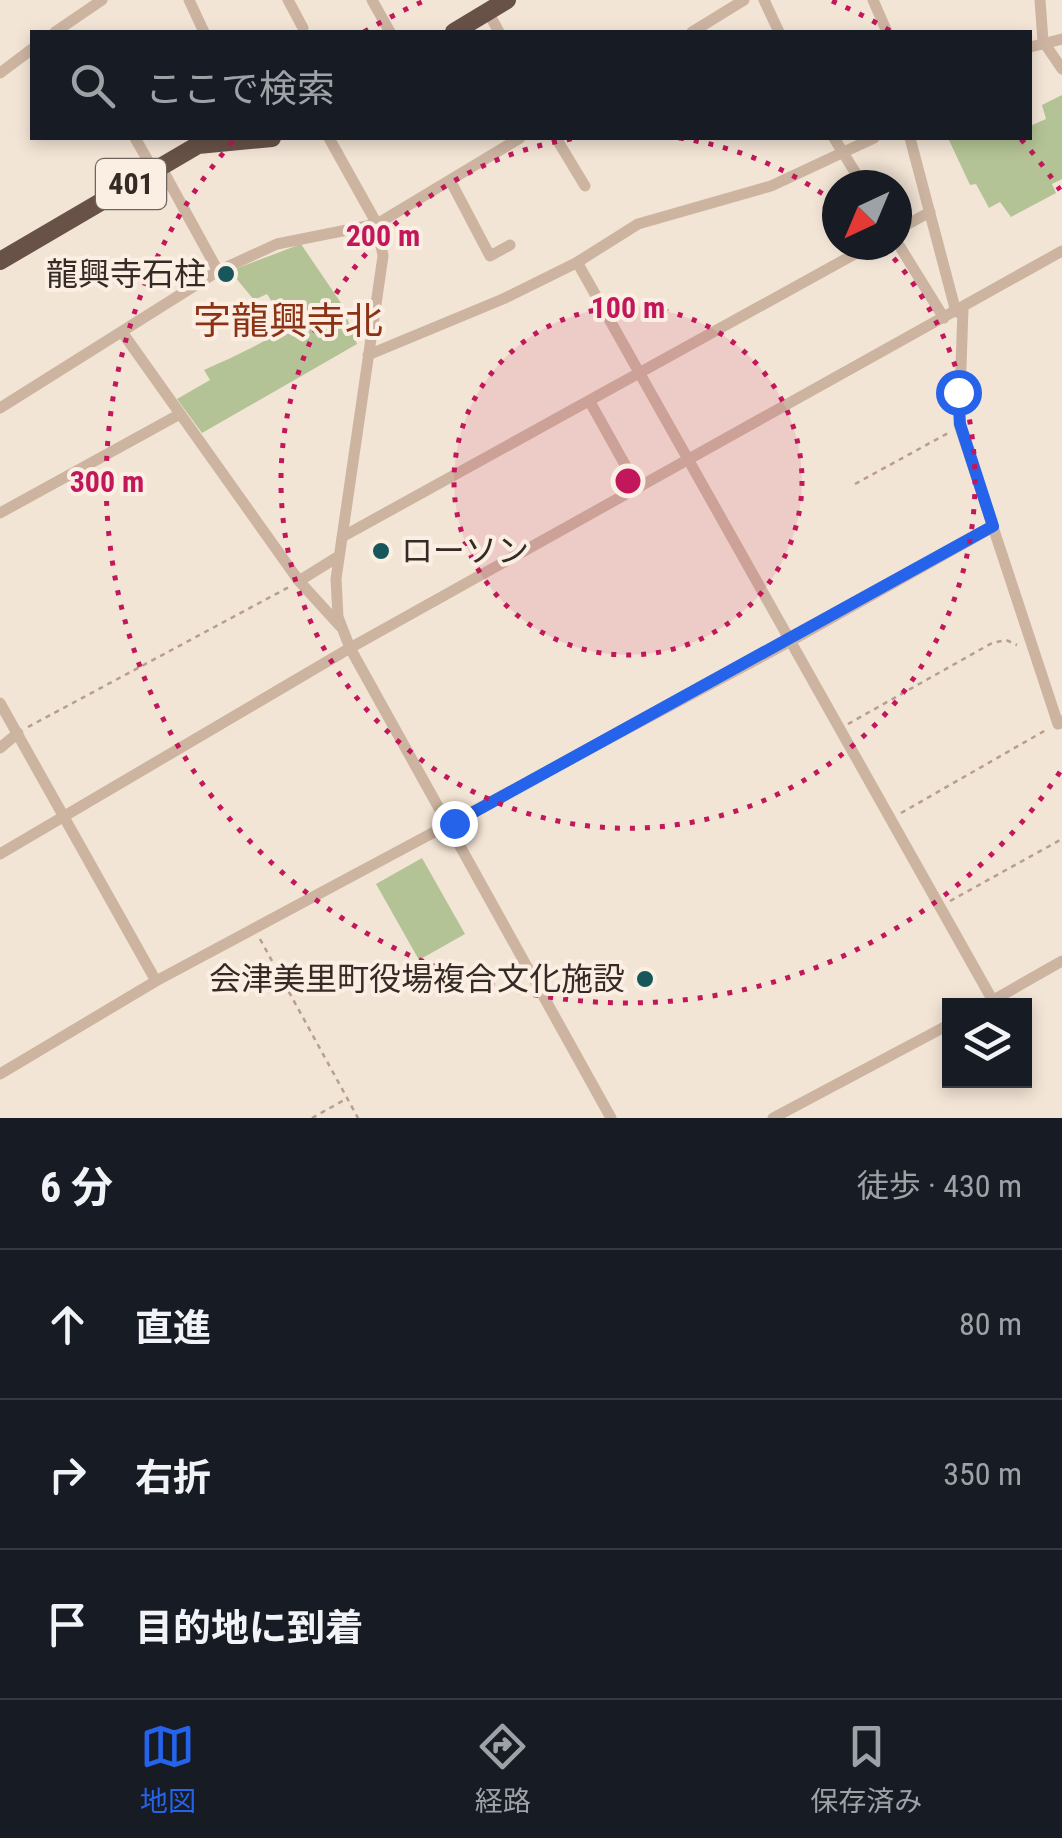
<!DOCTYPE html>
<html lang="ja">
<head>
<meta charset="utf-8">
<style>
	:root { --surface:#171b24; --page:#20242c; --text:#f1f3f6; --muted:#9ea1a6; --line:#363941; --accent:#2563eb }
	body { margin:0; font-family:"Roboto Condensed","Noto Sans JP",sans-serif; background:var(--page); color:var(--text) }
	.controls { position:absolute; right:30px; bottom:30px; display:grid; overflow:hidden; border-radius:0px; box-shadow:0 5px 15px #0003 }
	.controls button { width:90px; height:90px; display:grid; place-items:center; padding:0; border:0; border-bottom:2px solid var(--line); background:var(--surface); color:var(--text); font:50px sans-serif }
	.compass { position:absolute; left:822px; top:170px; width:90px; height:90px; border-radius:50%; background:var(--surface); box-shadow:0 5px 15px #0003; rotate:224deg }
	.stop { position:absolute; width:30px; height:30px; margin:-22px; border:8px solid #2563eb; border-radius:50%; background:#fff }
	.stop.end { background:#2563eb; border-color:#fff; box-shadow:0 2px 10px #0008 }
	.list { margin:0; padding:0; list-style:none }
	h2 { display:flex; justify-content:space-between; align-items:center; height:130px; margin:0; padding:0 40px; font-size:42px }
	h2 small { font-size:32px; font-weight:400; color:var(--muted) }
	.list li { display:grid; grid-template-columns:65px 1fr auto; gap:30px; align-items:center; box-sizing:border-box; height:150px; padding:0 40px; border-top:2px solid var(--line) }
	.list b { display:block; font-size:38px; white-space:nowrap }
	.list em { font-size:32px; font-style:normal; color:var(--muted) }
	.icon { flex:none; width:55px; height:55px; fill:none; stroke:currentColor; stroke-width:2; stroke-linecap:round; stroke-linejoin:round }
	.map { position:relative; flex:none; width:1062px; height:1118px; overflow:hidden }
	.search { position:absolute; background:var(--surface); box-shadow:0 5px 15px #0003; left:30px; right:30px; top:30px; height:110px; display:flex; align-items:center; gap:25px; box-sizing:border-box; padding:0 35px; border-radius:0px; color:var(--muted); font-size:38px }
	.sheet { height:580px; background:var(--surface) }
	nav { display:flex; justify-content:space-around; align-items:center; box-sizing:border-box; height:140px; border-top:2px solid var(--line); background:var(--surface); font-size:28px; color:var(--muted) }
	nav a { display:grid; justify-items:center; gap:5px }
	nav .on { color:var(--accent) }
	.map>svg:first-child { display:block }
	.green { fill:#b4c395 }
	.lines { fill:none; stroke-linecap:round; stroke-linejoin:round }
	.path { stroke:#b89e8b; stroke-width:2.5; stroke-dasharray:5 5; stroke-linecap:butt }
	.minor { stroke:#ccb4a1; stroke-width:11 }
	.trunk { stroke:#685248; stroke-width:18 }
	.route { stroke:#2563eb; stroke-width:12 }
	.ring { fill:none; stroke:#c2185b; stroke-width:5; stroke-dasharray:5 10 }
	.poi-dot { fill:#17565a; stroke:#fbefe3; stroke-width:4 }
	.labels { text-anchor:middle; stroke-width:8; stroke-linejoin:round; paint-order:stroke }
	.shield { fill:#fbefe3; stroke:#70655e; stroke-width:2.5 }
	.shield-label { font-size:30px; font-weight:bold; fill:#352a25 }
	.poi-label { font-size:32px; fill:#352a25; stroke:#fbefe3; text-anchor:end }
	.quarter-label { font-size:38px; fill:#8c3216; stroke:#fbefe3 }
	.centre { fill:#c2185b; stroke:#fbefe3; stroke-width:5 }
	.ring-label { font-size:30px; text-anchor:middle; font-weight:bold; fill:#c2185b; stroke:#fbefe3; stroke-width:8; stroke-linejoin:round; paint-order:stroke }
</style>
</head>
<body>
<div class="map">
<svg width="1062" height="1118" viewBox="0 0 1062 1118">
	<rect width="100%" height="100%" fill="#f3e5d6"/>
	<path class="green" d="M1062,95V179L1052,184L1056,193L1011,217L1000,202L989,208L976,184L970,185L948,138H1030V126L1046,119L1042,105Z
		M301,244L341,303L357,344L202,433L177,399L210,380L204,370C226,360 251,349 273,336L268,323L280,315L267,294L254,300L230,271Z
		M422,858L465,934L419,960L376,884Z"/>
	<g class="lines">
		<path class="path" d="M855,484L950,432
			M848,724L992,643L1006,640L1017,645
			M28,727L289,587
			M901,813L1046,730
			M950,901L1062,839
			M260,939L358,1118
			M312,1118L346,1099"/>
		<path class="minor" d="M189,0L204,32
			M288,0L303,28
			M372,0L390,32
			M764,0L779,32
			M873,0L887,32
			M1040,0L1043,41L1062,69
			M488,12L499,32
			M55,32L102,0
			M692,32L744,0
			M1030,47L1062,39
			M0,73L32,49
			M135,138L154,171
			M329,138L377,224L383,256L336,579L338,617L350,648L611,1118
			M556,138L585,186
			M834,138L863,185
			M910,138L956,312
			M161,167L218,271
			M450,180L490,256L510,245
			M897,230L930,212
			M897,242L944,318
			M577,262L993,1001
			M963,309L959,424L1058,724L1062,721
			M122,332L299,581L340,626
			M368,355L503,299L576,263L638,224L771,186L874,138
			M590,402L638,488
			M0,408L218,271L277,244L377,224L520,138
			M0,513L180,414
			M342,537L871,245
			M299,581L339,556
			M0,703L156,981
			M0,748L18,733
			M0,854L350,648L1062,251
			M983,1006L1062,961
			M0,1074L156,981L789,642L993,527
			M773,1118L950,1024"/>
		<path class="trunk" d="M454,32L507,0
			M0,261L198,145L272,138"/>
	</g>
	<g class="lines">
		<path class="route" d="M454,823L993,526L960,424L958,392"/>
	</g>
	<circle cx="628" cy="481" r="174" fill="#c2185b" fill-opacity=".12"/>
	<g class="ring">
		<circle cx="628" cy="481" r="174"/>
		<path d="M679 138A347 347 0 0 1 837 204M884 247A347 347 0 1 1 577 138"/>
		<path d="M1060 772A521 521 0 1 1 235 139M364 32A521 521 0 0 1 424 1M832 1A521 521 0 0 1 892 32M1021 139A521 521 0 0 1 1060 190"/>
	</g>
	<g class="poi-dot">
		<circle cx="226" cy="274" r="10"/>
		<circle cx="381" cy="551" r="10"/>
		<circle cx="645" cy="979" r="10"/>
	</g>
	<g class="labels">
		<rect class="shield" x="96" y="159" width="70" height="50" rx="8"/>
		<g class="shield-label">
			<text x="131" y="194">401</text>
		</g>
		<g class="poi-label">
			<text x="206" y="285">龍興寺石柱</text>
			<text x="401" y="562" text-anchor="start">ローソン</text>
			<text x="625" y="990">会津美里町役場複合文化施設</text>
		</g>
		<g class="quarter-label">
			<text x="288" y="334">字龍興寺北</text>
		</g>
	</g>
	<circle cx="628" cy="481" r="15" class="centre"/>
	<g class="ring-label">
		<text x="383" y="246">200 m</text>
		<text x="628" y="318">100 m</text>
		<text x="107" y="492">300 m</text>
	</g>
</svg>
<div class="controls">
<button><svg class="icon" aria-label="layers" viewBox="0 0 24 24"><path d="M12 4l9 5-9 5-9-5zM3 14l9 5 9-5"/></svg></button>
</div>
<svg class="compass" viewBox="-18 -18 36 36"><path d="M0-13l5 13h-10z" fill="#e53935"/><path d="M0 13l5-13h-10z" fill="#9ea1a6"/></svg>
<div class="stop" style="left:958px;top:392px"></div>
<div class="stop end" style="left:454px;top:823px"></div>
<div class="search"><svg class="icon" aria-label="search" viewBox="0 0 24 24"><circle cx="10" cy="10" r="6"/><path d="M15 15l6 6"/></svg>ここで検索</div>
</div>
<section class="sheet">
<h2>6 分<small>徒歩 · 430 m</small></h2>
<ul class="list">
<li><svg class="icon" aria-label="ahead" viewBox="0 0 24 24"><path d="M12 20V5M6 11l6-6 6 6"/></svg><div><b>直進</b></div><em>80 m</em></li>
<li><svg class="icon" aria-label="right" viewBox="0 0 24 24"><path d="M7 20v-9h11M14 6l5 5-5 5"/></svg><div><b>右折</b></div><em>350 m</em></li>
<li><svg class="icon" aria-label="arrive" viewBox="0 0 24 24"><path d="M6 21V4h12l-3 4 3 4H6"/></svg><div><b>目的地に到着</b></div></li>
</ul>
</section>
<nav>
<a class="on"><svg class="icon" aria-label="map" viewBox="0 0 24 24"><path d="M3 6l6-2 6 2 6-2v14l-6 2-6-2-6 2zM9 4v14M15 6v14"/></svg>地図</a>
<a><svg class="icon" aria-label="directions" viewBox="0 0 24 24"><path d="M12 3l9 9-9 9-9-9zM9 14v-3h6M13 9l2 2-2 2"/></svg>経路</a>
<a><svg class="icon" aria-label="saved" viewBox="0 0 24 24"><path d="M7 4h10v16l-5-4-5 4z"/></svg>保存済み</a>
</nav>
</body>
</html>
